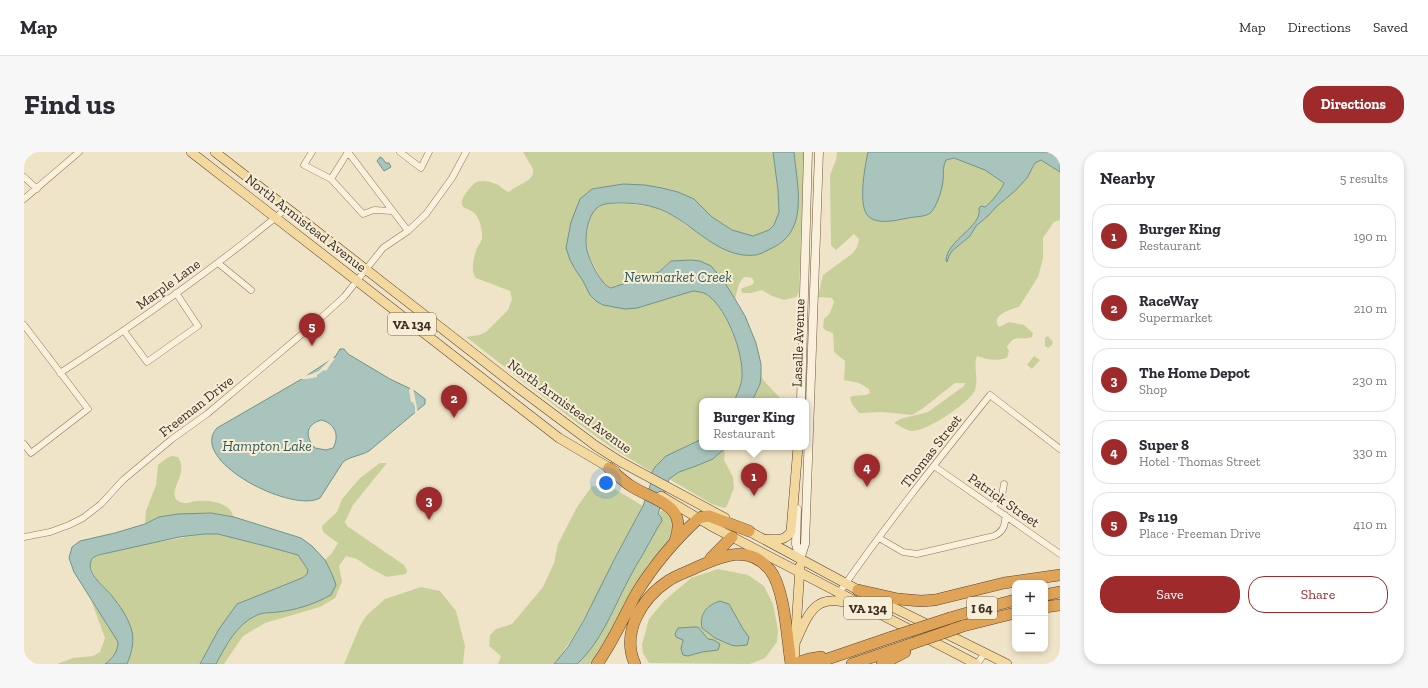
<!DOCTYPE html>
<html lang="en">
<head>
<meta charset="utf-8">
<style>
	:root { --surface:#fff; --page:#f7f7f7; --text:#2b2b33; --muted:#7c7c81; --line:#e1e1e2; --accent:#9e2a2b }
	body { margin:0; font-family:"Zilla Slab",serif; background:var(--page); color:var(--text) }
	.controls { position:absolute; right:12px; bottom:12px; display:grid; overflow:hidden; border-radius:8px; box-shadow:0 2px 6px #0003 }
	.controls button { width:36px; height:36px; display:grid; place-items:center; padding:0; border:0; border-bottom:1px solid var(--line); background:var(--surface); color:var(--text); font:20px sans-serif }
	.you { position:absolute; left:582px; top:331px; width:14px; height:14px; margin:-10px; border:3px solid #fff; border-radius:50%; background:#1a73e8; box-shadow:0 0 0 6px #1a73e833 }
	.badge { display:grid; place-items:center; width:26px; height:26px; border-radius:50%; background:var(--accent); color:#fff; font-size:13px; font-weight:700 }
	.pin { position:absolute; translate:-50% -33px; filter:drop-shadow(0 1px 2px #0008) }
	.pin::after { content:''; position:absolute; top:21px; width:14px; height:12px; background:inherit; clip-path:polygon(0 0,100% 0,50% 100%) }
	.popup { position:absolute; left:675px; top:246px; width:110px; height:52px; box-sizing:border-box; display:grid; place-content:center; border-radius:8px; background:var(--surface); filter:drop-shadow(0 1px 3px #0005); font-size:13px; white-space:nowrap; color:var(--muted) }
	.popup b { font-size:15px; color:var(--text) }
	.popup::after { content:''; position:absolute; left:50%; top:100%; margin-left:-8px; border:8px solid transparent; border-top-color:var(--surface) }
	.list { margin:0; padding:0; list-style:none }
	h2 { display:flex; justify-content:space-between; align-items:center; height:52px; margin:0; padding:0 16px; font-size:17px }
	h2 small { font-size:13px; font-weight:400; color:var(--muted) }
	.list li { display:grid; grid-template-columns:26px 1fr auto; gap:12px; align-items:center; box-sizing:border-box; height:64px; margin:0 8px 8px; padding:0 8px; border:1px solid var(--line); border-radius:16px }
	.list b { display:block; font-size:15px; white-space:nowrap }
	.list p { margin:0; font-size:13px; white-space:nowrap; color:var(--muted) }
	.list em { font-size:13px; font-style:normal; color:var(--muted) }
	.actions { display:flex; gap:8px; padding:12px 16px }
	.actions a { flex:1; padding:9px 0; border:1px solid var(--accent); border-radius:16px; text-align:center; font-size:14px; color:var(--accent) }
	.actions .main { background:var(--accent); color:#fff }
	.map { position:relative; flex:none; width:1036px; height:512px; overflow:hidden; border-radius:16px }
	header { display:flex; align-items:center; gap:24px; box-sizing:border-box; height:56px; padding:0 20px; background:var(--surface); border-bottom:1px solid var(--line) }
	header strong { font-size:19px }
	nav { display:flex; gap:22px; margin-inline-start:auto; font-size:14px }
	.intro { display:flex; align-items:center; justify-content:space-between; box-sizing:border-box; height:96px; padding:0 24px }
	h1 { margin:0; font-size:28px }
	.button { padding:10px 18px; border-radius:16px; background:var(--accent); color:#fff; font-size:14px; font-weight:700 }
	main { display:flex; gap:24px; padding:0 24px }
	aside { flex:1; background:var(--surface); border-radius:16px; box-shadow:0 2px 6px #0003 }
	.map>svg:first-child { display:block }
	.green { fill:#c9cf9b; fill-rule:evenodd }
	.water { fill:#a9c4bc; stroke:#6f938a; fill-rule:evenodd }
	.pier { fill:#f0e4c8 }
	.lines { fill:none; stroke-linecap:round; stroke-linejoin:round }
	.street-casing { stroke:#8d765c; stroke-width:7 }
	.secondary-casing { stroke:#6f573f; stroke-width:9 }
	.primary-casing { stroke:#5b4430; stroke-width:10 }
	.highway-casing { stroke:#5b4430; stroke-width:12 }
	.street { stroke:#faf1dc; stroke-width:6 }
	.secondary { stroke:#faf1dc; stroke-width:8 }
	.primary { stroke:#f3d9a0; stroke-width:9 }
	.highway { stroke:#e0a458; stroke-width:11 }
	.highway-bridge-casing { stroke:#5b4430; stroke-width:12; stroke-linecap:butt }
	.highway-bridge { stroke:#e0a458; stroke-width:11 }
	.labels { text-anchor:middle; stroke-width:4; stroke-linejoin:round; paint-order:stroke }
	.shield { fill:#f7eed8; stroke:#756857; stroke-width:1 }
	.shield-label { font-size:13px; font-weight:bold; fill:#3d2e20 }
	.street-label { font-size:14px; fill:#3d2e20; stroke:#f7eed8 }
	.water-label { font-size:15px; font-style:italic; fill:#2f5d5a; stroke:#f7eed8 }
</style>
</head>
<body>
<header>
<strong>Map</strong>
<nav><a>Map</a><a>Directions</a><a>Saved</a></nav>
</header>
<div class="intro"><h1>Find us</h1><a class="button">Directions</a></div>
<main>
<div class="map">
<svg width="1036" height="512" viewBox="0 0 1036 512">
	<rect width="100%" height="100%" fill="#f0e4c8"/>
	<path class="green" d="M499,0H749L754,38L755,60L750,73L745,78L729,84L708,78L688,65L670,47L654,40L621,33L568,37L551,117L563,135L659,141C665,140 671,138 677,140C699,146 718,199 718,219C719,230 714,239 710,249H678V287C663,294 636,304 628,320L588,296L552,270L442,185L455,183L462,180L484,158L488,147L486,139L452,126C446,119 450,104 453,96C455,93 457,90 458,87C459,81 456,68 452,63C449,59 443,57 439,55C436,49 439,46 442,41C450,31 452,27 466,30C468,31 470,31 472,32C477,34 479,38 485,40C490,35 506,29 508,24C509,22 509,19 509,17Z
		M770,0H780L775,140L772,145L760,148L748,144L738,138L727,141H718L717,137L721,135L728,133L730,130L728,126L724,125H720L715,132L711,147L699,128L687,114L647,109L635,120L627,124L587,136L583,135L578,129L564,102L562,87L564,73L568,60L573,56L580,52H606L630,55L648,63L663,74L733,103L774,50Z
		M813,0H844C840,18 833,52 846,66L900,64L909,59L915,45L919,28V17L922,8L930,6L961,18L980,31C976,42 965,52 956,59C954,76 931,85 925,100C924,102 924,106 923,109L928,99L946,84L952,74L964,64L972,55L992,38L1008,18L1011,11L1017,8L1036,20V68L1030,70L1019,86V106L1014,125L995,155C986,157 966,164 975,175L985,170L1000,173L1009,181L1008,185C996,189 991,181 983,195L985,199L983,206C972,209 963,208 953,204C949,215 955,226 951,238C946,251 900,281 887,279C881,278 875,273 870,271L876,267L904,260L940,234L941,231H931L898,257L888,263L858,260L835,261L828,252L826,245C833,242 840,245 846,241L845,237L835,231L820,228L821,209L810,200L809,181L801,178L799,175L800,167L806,161L810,150L808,146L794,145L799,123L829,101L833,95L835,87L830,82L812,98L807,93L806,23L812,8Z
		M1024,184L1029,190L1028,193L1024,196L1021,194V186Z
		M1010,204L1016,208L1008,217L1003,213Z
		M737,224L741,230L757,247L760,249H728L736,232Z
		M701,296L700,308L709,325L710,336L703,354L700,356L688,352L645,327L655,320L672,314L689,307Z
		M148,304L154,305C165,322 145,336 152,347C154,349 157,351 160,351C164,352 168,349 172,349C182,348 194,349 203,355C206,357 208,361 210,365L187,361L135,365L121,372L122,359L132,333L134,313L143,306Z
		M356,311H363L329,353L321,370L323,374L380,413L383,418L382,422L363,425L346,416L333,407L322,404L315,414L318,430L311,446L296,455L241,471L219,484L200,512H192C202,493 213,472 233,463C240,460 247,461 254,460C271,458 286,452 302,446L308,422L301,408L308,401L314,391L299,380L298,374L313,360L318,347L336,326Z
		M568,334L589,336L619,354C610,371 600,388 591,405C573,443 556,479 530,512H474L477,504L465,494L466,483L472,477L488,472L519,435L530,411L534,392L553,355Z
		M639,357C647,360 651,372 650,380C647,393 631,403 623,414C602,445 589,482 566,512H553L558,507L586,466L607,423L625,392L630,380L638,369L634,362Z
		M180,382H194L245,395L274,403L284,418V420L278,426L213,452L195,477L176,512H103C106,505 109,496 109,488C109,470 92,449 81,437C76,431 69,424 67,416C65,412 66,408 69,405L95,397Z
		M694,417L724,423L740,434L749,452L754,478L753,490L741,506L726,512L625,511L619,501L618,493L625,467L640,449L667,426ZM705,452L719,477L725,485L723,493L700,490L678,476L680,459ZM669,475L679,481L694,498L678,500L664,504L657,492L659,488V476Z
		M397,435L416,439L432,459L441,494L439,512H320L336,474L342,464L361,447Z
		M66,445L95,490C94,500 88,507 81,512H33L49,506L69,504L76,500L81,486Z"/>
	<path class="water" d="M749,0H770C773,34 786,80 746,97C742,99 737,102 732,103C691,108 665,64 629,55C617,51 594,50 581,52C563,55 559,88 564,102C567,111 578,134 587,136L635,120L647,109L667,108L676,109L687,114L699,128L711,147L721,164L732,191L737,212V224L736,232L728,249H710C714,240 719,230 718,220C718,198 703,159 686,145C681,140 675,140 669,139L613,156L601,157L579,153L572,149L566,143L559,129L551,117L546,108L542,96L547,70L556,47L568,37L599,32L621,33L638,36L654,40L670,47L688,65L708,78L729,84L745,78L750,73L755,60L754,38Z
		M844,0H1029L1036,4V20L1017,8L1011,11L1003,26L992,38L972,55L964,64L952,74L946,84L928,99L925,104L923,110L922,109C922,88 959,75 955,56L957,54L961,55C967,51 978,37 980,31L961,18L930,6L922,8C918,17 920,21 919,29C918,38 914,50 909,58C904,66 892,64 884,66C873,68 855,73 845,65C833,55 841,14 844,0Z
		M356,5L358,6L362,11H365L367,15L360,19L353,9Z
		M316,197H320L324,202L366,227L389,238L401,247V252L345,299C336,304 327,304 319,310L296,346C268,362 163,308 193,276L276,228L311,205ZM297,268C311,271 316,284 309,296L302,298L291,296C281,285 281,273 297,268Z
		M678,287V295H702L689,307L672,314L655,320L645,327L634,362L637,365L638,369C632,377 629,385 624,393C619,403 612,413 607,423C590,454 579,488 553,512H530L544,495L560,468L592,404L619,354L626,334L628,320L631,315L642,304Z
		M187,361L210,365L277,386L288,394L301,408L308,422L312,433L307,443C291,452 272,458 254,460C247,461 240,460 233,463C213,472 202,493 192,512H176L195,477L213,452L278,426L283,422L284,418L274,403L245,395L194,382H180L155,385L79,402C75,403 68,404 67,409C62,422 81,435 88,444C96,454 103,464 107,476C111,488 108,500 103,512H81C88,507 94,500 94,490L50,420L45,406L48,395L56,389L91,381L121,372L135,365L154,362Z
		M696,449L705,452L719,477L725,485L723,493L712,494L707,493L691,486L678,476C675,462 683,453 696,449Z
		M669,475H674L684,487L690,488L696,492L694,498L678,500L664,504L659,503L657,497L659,488L652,485L651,482L654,476Z"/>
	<path class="pier" d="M310,203L309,206H311L306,213L302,219L300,218L293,223V225L283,227H278L276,226L279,224L288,222L295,219Z
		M386,235L389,236L393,256L394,262L391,264V255L389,250H387L385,238L386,237Z"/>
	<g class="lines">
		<g class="street-casing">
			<path id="street" d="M288,0L280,13L307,27L339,62L350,58L368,59
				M324,0L384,79
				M376,0L397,16L405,0
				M0,25L13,37
				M307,27L324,0
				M0,47L55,0
				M194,111L227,138
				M0,173L64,257L7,301L0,292
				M100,179L123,210L174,174L152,141
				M36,221C114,170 191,116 263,56
				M910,314L1036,402
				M969,354L978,343L980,332
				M0,385L26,380L45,373L59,366L77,352L99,328L148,287L183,262L290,172L320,145L359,96L384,79L402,62L428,26L442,0
				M855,386L879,400L893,402L970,384C979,380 982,372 981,363
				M815,441C862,373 914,308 966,243L1036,297
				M953,512L961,501"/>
		</g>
		<g class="secondary-casing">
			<path id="secondary" d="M777,249L784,0
				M773,357L772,392L776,407
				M776,407L781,392L795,0"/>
		</g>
		<g class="primary-casing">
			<path id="primary" d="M167,0L535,286L591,319
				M191,0L493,235L572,294L597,310L701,366
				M637,344L687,374L952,512
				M719,376L834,438L983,512
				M743,387C752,388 762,389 767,379L774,295
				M772,489C785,460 792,439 830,453
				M770,511L776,414"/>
		</g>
		<g class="highway-casing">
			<path id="highway" d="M585,316C592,322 599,329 607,334C630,349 665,352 651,389
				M687,406L708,385
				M834,438L874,447L897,449L911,448L980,431L1036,423
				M1021,443L1036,440
				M1021,455L1036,453
				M926,466L957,457L991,448
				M939,474L991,461
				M573,512C589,490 599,466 612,442C629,414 651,388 675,366L678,365L685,364L725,379
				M611,512C597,481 617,447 644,429C651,424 660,421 669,417C694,406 724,390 746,418C761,437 763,487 767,512
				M770,512L785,507L797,505
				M789,512L868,485
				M828,512L884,493
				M858,512L881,500"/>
		</g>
		<use href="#street" class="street"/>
		<use href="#secondary" class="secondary"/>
		<use href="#primary" class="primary"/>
		<use href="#highway" class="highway"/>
		<g class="highway-bridge-casing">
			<path id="highway-bridge" d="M868,485L926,466
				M884,493L939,474"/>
		</g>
		<use href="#highway-bridge" class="highway-bridge"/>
	</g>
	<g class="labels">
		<g class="shield">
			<rect x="364" y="161" width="48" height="22" rx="3"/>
			<rect x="820" y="445" width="48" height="22" rx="3"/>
			<rect x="943" y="445" width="30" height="22" rx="3"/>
		</g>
		<g class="shield-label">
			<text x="388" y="177">VA 134</text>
			<text x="844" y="461">VA 134</text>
			<text x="958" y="461">I 64</text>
		</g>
		<g class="street-label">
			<text transform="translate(282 71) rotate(38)" y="5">North Armistead Avenue</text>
			<text transform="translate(144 132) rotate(-36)" y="5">Marple Lane</text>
			<text transform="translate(774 191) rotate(-88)" y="5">Lasalle Avenue</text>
			<text transform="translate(172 254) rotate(-38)" y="5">Freeman Drive</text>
			<text transform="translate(546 254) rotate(36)" y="5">North Armistead Avenue</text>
			<text transform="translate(907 299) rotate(-52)" y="5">Thomas Street</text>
			<text transform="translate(980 348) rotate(35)" y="5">Patrick Street</text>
		</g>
		<g class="water-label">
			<text x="654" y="130">Newmarket Creek</text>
			<text x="243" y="299">Hampton Lake</text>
		</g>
	</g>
</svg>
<div class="controls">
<button>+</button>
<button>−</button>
</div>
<div class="you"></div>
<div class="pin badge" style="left:730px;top:344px">1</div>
<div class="popup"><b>Burger King</b>Restaurant</div>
<div class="pin badge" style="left:430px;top:266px">2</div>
<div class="pin badge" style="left:405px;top:368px">3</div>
<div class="pin badge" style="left:843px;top:335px">4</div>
<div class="pin badge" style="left:288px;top:194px">5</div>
</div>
<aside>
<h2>Nearby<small>5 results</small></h2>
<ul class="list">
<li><span class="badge">1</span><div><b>Burger King</b><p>Restaurant</p></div><em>190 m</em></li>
<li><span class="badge">2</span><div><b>RaceWay</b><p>Supermarket</p></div><em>210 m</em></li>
<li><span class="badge">3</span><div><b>The Home Depot</b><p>Shop</p></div><em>230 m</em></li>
<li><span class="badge">4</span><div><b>Super 8</b><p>Hotel · Thomas Street</p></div><em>330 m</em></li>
<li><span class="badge">5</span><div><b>Ps 119</b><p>Place · Freeman Drive</p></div><em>410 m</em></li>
</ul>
<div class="actions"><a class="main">Save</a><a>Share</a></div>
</aside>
</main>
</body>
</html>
